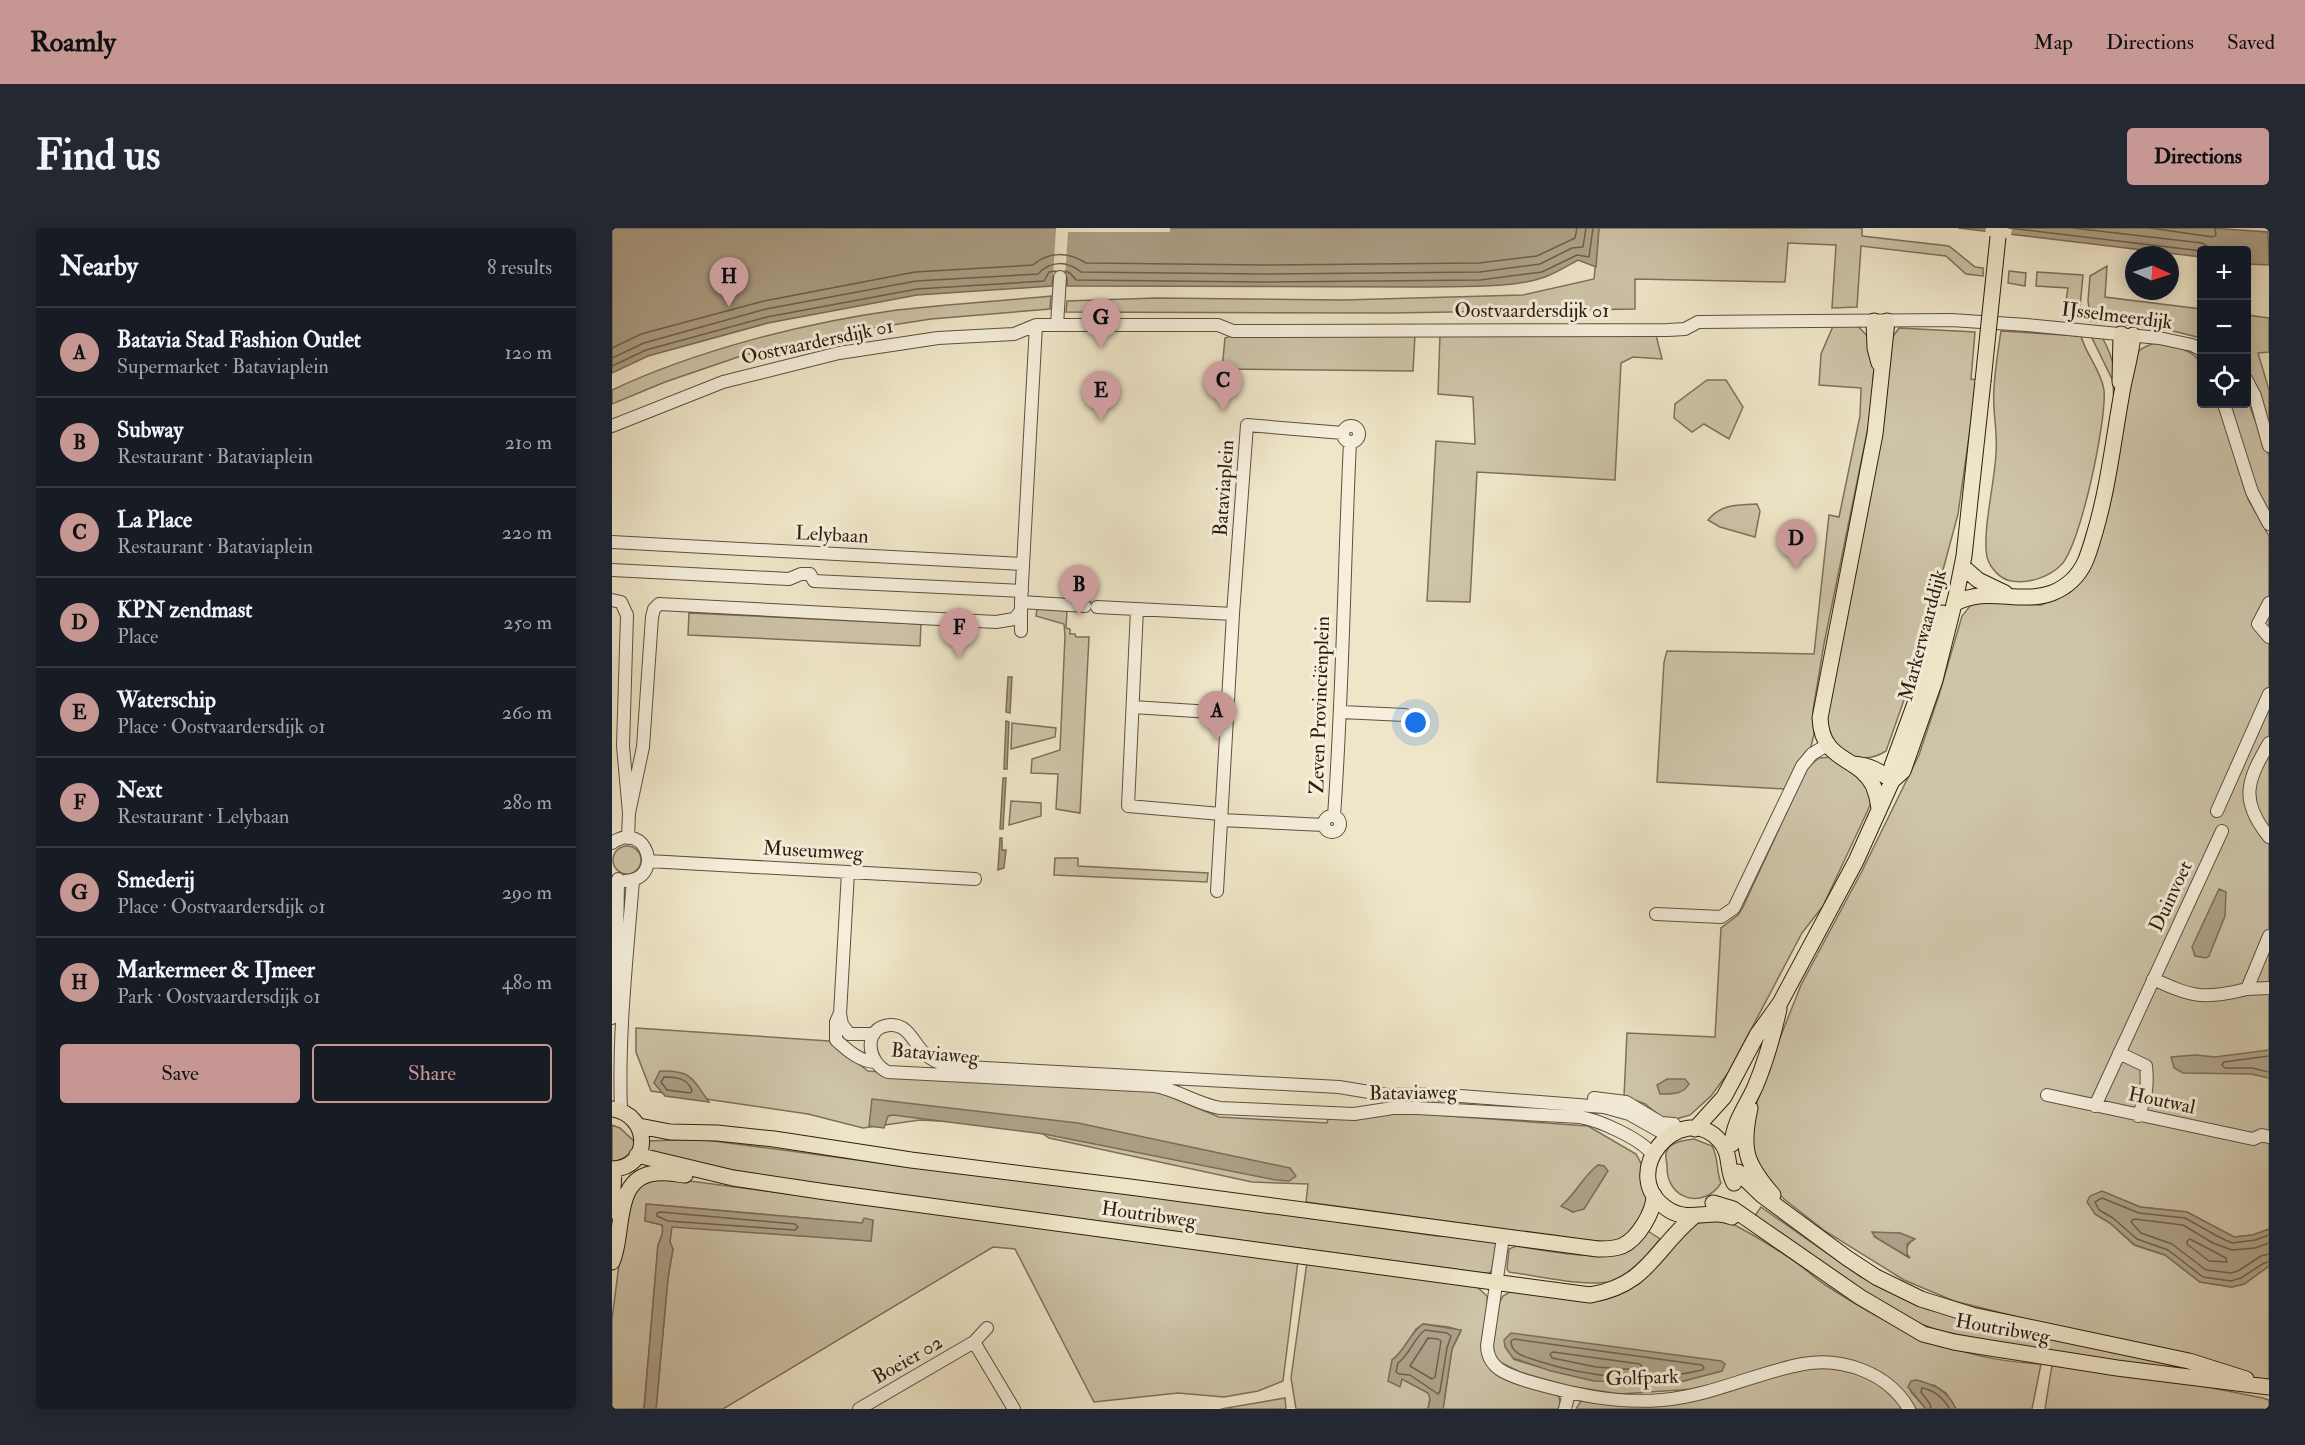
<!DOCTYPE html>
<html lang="en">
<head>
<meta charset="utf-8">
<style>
	:root { --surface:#171b24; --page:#242831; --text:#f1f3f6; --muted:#9ea1a6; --line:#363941; --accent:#c59692 }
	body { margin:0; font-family:"IM FELL Double Pica",serif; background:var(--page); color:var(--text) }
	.controls { position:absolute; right:18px; top:18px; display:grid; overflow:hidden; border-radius:6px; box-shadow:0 3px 15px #0003 }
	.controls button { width:54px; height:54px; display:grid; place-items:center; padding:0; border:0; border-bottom:2px solid var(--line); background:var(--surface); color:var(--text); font:30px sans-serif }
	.compass { position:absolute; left:1513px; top:18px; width:54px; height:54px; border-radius:50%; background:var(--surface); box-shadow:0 3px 15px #0003; rotate:93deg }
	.you { position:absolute; left:804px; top:495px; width:21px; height:21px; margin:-15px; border:4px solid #fff; border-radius:50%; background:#1a73e8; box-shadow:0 0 0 9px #1a73e833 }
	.badge { display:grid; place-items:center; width:39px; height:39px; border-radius:50%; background:var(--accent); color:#111; font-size:20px; font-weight:700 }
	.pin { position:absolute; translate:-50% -50px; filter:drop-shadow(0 2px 3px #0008) }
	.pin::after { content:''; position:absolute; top:32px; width:21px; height:18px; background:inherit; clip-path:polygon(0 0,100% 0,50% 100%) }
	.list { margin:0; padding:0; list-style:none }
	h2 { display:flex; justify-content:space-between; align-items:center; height:78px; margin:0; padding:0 24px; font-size:26px }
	h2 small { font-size:20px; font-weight:400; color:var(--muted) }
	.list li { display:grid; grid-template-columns:39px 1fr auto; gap:18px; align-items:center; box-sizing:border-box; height:90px; padding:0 24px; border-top:2px solid var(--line) }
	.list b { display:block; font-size:22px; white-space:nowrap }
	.list p { margin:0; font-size:20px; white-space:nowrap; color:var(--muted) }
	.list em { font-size:20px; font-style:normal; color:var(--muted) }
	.actions { display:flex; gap:12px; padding:18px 24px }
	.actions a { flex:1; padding:14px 0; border:2px solid var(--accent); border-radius:6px; text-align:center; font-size:21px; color:var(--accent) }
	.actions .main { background:var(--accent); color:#111 }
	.icon { flex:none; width:33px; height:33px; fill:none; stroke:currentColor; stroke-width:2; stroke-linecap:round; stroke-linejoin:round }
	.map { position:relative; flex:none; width:1657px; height:1181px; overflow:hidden; border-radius:6px }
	header { display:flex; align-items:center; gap:36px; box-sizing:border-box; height:84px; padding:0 30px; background:var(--accent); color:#111 }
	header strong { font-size:28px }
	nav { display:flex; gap:33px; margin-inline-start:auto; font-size:21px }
	.intro { display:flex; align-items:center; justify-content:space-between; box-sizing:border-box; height:144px; padding:0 36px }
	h1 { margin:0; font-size:42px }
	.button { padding:15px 27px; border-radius:6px; background:var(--accent); color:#111; font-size:21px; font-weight:700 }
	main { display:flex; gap:36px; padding:0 36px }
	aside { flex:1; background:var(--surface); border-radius:6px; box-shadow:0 3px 15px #0003 }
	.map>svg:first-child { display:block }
	.green { fill:#cec4a9; stroke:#7e705c; stroke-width:1.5; fill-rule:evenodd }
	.water { fill:#aea28a; stroke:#7b6d59; stroke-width:1.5 }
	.pier { fill:#efe6c9 }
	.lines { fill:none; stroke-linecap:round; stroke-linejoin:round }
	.shore { stroke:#6e604c; stroke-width:1.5 }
	.minor-casing { stroke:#5f4f3e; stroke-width:14 }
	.major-casing { stroke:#2f1d0f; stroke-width:17 }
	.minor { stroke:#f5efdc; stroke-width:12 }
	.major { stroke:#efe6c9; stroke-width:15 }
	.major-bridge-casing { stroke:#2f1d0f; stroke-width:17; stroke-linecap:butt }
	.major-bridge { stroke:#efe6c9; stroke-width:15 }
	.labels { text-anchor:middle; stroke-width:6; stroke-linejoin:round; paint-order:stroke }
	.street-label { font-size:20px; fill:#2f1d0f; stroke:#f5efdc }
</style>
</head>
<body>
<header>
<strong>Roamly</strong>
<nav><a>Map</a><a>Directions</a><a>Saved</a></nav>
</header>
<div class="intro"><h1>Find us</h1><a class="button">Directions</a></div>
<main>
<aside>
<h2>Nearby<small>8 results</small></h2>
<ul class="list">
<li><span class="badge">A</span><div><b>Batavia Stad Fashion Outlet</b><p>Supermarket · Bataviaplein</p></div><em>120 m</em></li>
<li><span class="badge">B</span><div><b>Subway</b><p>Restaurant · Bataviaplein</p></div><em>210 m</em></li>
<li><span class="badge">C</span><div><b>La Place</b><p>Restaurant · Bataviaplein</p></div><em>220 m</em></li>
<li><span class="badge">D</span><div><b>KPN zendmast</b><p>Place</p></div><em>250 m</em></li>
<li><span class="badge">E</span><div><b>Waterschip</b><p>Place · Oostvaardersdijk 01</p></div><em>260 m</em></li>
<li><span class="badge">F</span><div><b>Next</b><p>Restaurant · Lelybaan</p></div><em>280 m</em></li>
<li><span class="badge">G</span><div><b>Smederij</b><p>Place · Oostvaardersdijk 01</p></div><em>290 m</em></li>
<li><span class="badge">H</span><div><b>Markermeer &amp; IJmeer</b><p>Park · Oostvaardersdijk 01</p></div><em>480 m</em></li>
</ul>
<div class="actions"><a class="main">Save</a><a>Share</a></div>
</aside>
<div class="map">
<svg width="1657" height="1181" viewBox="0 0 1657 1181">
	<rect width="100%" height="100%" fill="#efe6c9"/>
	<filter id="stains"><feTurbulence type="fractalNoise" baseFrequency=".00333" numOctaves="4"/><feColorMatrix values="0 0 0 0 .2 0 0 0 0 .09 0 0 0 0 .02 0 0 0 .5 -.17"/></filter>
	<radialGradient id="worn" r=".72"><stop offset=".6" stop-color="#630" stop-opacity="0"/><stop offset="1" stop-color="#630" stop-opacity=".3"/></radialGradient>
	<path class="green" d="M987,0H1250V8L1337,18L1363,39L1371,40V48L1354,46L1334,28L1249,18L1245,79L1220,80L1224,17L1176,15L1173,54L1023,51V81L779,85L454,84L455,73L545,70L732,72L911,67L982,51Z
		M1495,38L1493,69L1589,81V110L1553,101L1479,93L1476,73L1478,48Z
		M1397,43L1414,45L1413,58L1396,55Z
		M1425,44L1471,47L1468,79L1453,78L1456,60L1424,58Z
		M439,68L438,81L319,91L235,104L129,128L53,154L0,176V162C85,122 192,95 285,82C336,76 388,73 439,68Z
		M1635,87L1657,90V124L1646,125L1657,162V202L1635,143Z
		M1222,96H1244L1257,110L1262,139L1259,185L1212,416L1201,482L1202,506L1199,519L1185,535L1173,561L1045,554L1052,434L1055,423L1202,426L1217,287L1227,289L1248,188L1249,160L1207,157L1209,126Z
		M1287,100L1363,104L1359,151L1365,152L1346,286L1309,424L1274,523C1252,537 1225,529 1216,502C1214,496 1215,489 1215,483L1277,114Z
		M1389,103L1469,108C1474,127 1489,142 1492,162C1495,190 1469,317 1449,337C1437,349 1417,356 1399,353C1388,351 1378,340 1375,329C1370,304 1383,253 1384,225C1386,204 1380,182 1382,161C1383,142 1386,122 1389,103Z
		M828,106L1044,107L1050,131L1021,129L1009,135L1003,252L865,244L858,374L815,373L824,213L863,216L861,169L826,166Z
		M622,107H803L801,143L610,141L613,110Z
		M1479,108L1490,109C1505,136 1504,150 1502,180L1501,153Z
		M1543,115C1556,117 1585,121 1589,137C1593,148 1589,164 1590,176H1610L1623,230L1636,271L1657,308V1001L1641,1007L1622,1009L1575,984L1528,979L1514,973L1483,986L1498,995L1522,1017L1553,1027L1588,1054L1620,1059L1632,1056L1657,1038V1155L1615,1141L1342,1073L1292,1052L1213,1003L1172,971L1153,952L1139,928L1140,888L1166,815L1189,757L1250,643L1307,527L1327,467L1350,388L1358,378L1367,374L1429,377L1457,365L1468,354L1489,308L1500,267L1508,223L1519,134C1525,122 1531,119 1543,115ZM1288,1005L1302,1011C1296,1016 1292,1021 1296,1029L1263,1009Z
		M1095,152H1114L1131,179L1117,211L1092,196L1080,204L1062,190L1063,176Z
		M1635,171L1657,228V287L1646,269L1617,176H1634Z
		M1145,276L1148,283L1143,309L1108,299L1096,292C1109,276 1125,277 1145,276Z
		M425,381L455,383L454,400L458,401V406H463L464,409H477L468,585L444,581L446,546L419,545L420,531L448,522L453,408L452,396L424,388Z
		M77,385L309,396L308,418L76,407Z
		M400,495L444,500L443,509L399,521Z
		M1219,529L1251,553L1260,572L1255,584L1211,678L1190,705L1116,845L1099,868L1078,887L1064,891H1052L1033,876L1012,868L1015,805L1103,809L1109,700L1126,687L1131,679L1195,540L1207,530Z
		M399,573L429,575V588L397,597Z
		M1 632a14 14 0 1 1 28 0a14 14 0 1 1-28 0Z
		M443,630H466V638L596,645L595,654L442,647Z
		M24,800L217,813L256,843L547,864L607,889L715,895L716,890L796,885L976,898L1024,926L1031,939L1036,963L1034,977L1027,995L1009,1012L999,1014L972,1012L694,974L696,956L640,954L437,910L419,898L308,892L251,900L196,886L39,863L24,824ZM986,937L992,938L961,984L950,978C963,966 972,948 986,937Z
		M0,897L8,900L23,914C19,927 13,931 0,934Z
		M87,911L313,941L571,972L825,1008H880L884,1015L880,1041L878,1045H872C726,1026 579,1005 432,986C300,969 165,955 35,924L36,913Z
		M1082,911L1100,918C1107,931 1104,943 1109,955C1092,982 1054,972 1055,938C1055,934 1053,928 1054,925C1056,914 1073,912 1082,911Z
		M55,950L686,1033L671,1153L646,1163L612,1169L566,1165L482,1174L403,1021L381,1019L111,1181H44L56,1050L61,1021L58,1014L59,998L259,1013L261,993L250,995L35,976L33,993L50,997C52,1004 49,1010 46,1017L32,1181H0V1091L14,982L15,976L33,953Z
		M1149,979L1249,1049L1314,1081L1629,1153L1436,1126L1325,1102L1296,1091L1264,1073L1142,989Z
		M1111,991C1137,1004 1162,1019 1186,1036C1196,1043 1205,1052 1215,1058C1284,1103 1346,1132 1429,1136L1420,1181H1344L1334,1165L1322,1157L1299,1164L1314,1181H1304L1298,1173L1237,1133L1082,1161L1008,1166L956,1158L908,1144L884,1132C877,1113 884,1092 888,1073L891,1068L901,1062L998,1069L1086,992ZM901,1131L1072,1153C1008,1159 962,1151 901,1131Z
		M1033,1001L1048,1011C1035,1027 1019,1046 999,1053C976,1060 922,1047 897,1044L895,1041L897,1021L904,1018C930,1022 1001,1036 1020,1021C1026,1016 1029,1007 1033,1001Z
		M695,1034L863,1057L875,1068C877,1087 871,1105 871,1124C871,1152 926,1161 947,1168L949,1181H831L840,1121L849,1103L837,1099L812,1096L804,1101L790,1125L780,1132L790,1151L817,1165L818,1171L816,1181H684L679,1150Z
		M1440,1137L1560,1152L1651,1170L1657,1172V1181H1433Z
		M1200,1139L1236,1141L1266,1155L1293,1181H964L969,1173L1017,1178Z
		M673,1170L674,1181H609Z"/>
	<path class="water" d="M0,0H987L984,39L966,32C955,38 944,45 933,49C900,61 848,58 812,59L455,58V50L441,49L440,58L305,67L156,95L36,128L0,145Z
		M1346,0H1599L1656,4L1657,37L1635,36L1634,22H1590L1589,29Z
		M396,449H400L398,485L394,484Z
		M394,493L397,494L395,541H392Z
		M391,550H394L391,601H388Z
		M388,610H390V622H394L392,640L386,642Z
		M1607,661L1614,664L1613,688L1597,728L1594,730L1583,728L1580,719Z
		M1657,822V850L1639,846L1571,845L1562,840L1559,829L1584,827L1603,829Z
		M48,843C79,842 80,850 97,874L53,868L42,855Z
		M1055,851H1073L1077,856C1071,867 1059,866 1048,866L1045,857Z
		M260,871L466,895L678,940L684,948L677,953L664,952L432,906L281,887L276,888L272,900L257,898Z
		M986,937L992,938L996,943L972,981L961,984L949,978C964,966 971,948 986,937Z
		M1490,963L1528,979L1575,984L1622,1009L1641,1007L1657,1001V1038L1632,1056L1620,1059L1588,1054L1553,1027L1523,1017L1498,995L1483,986L1475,974L1478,968Z
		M34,976L250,995L252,990L261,992L259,1013L60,999L58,1014L61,1021L56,1050L44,1181H32L46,1017C49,1010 52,1004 50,997L33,993Z
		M1260,1004L1288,1005L1303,1011L1295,1016V1026L1298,1030L1263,1009Z
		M811,1096L849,1102L840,1121L831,1181H816L818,1171L816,1165L790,1151L788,1159L776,1153L780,1132C794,1122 797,1105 811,1096Z
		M899,1105L1109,1133L1113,1136L1110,1143L1072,1153L1043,1155L982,1153L939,1143L901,1130L893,1119L892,1112Z
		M1305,1152C1323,1157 1336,1163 1344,1181H1314L1296,1159L1299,1153Z"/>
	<path class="pier" d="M444,0H558V4H456L453,50L441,49Z
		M1374,0H1400L1399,9L1373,6Z"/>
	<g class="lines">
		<path class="shore" d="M1397,0L1590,23
			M1461,0L1590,15L1601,22
			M1538,0L1601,9L1604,7L1603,0
			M453,43L458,45L464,52L651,54L868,52L930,44L965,27L977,29L981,0
			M0,120L29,106L152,73L303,44L421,37C437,23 456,24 474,35L651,37L867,35L925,28L963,10L965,0
			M0,130L32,115L154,81L304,53L426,46C439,32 455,33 469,44L651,46L868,44L928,36L960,20L971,19L974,0
			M0,138L34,122L155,89L305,61L432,53L437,44L444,43
			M1657,828L1612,834L1610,837L1613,840H1640L1657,844
			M52,849C64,849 76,850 80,863L78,865L55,862L49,854Z
			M48,984L183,996L186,999L183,1002L56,993L45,988V985Z
			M1657,1007L1643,1012L1620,1015L1605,1008L1573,990L1527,985L1490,970L1483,974L1487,982L1501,990L1525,1011L1556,1022L1591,1049L1619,1053L1629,1050L1652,1035L1657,1034
			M1578,1011L1614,1030L1615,1034L1597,1033L1575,1016V1013Z
			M1657,1015L1643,1020L1620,1022L1601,1015L1571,997L1522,991L1519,994L1529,1005L1560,1016L1594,1042L1619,1045L1626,1043L1649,1028L1657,1026
			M813,1102L835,1105L839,1108L835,1120L828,1163L826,1166L798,1147L787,1146L784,1144L786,1135C798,1126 802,1110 813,1102Z
			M816,1110L826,1111L829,1113L823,1149L820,1151L798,1138Z
			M902,1111L1090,1137L1092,1140L1090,1142C1036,1155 978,1150 926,1133C915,1129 899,1127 899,1113Z
			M941,1124L1028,1136L1030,1139L1027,1142L984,1139L940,1130L938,1126Z
			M1319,1181L1318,1176L1309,1164L1310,1160C1323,1162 1331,1170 1338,1181"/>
		<g class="minor-casing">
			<path id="minor" d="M445,97L448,49
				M1634,151L1643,168L1657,218
				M1612,176L1640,264L1657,296
				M731 206a8 8 0 1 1 16 0a8 8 0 1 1-16 0Z
				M0,198L111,154L227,125L326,110L402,106L424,97H606L621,103L1056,102L1073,101L1086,94L1339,92L1415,97L1547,110L1580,117L1590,122
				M0,314L411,336
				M0,342L177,351L189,346H198L202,353L410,363
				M0,372L9,374L15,387L11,518L17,585L16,610
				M409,374L473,378
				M1657,375L1646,396L1657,409
				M485,379L621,386
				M525,381L516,578L609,586
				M409,383V403
				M521,479L615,485
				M729,484L793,487
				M1657,515C1635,553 1627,572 1657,609
				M1605,583L1657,466
				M17,585L31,519L40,389L42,381L47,376L384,394L402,391L409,383V374L424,97
				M712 596a8 8 0 1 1 16 0a8 8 0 1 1-16 0Z
				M722,588C731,463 732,339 738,214
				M609,592L712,597
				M0,615C34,591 54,651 13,653
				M36,633L363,651
				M236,644L228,786L230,796L237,806H262
				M605,663L621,386L635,197L731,205
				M1044,686L1109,689L1122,680L1190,538L1200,526L1215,517
				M1541,751C1581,769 1591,772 1635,761L1657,708
				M1635,761L1657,760
				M227,787L224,794V812C234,821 248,834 263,834
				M0,790L5,718L6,651
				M1507,825L1534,838C1536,857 1534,871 1526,888
				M1435,867L1641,911L1650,907L1657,909
				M982,870L1014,874L1049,895L1062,896
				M1483,878L1610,603
				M9,883C6,806 15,729 21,652
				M1040,926C1029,911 987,892 968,889L805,880H781L742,886L608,880C585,876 566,862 543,858L276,844C254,834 251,799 278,797C296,796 301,814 312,825C319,832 326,835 336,838L727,859L775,867L822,866L992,879L1017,886L1049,904L1061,907
				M891,1009L875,1118C876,1141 896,1147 915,1153C960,1166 1003,1176 1050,1172C1099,1168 1143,1145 1191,1136C1231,1129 1276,1145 1297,1181
				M362,1114L402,1181
				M247,1181L362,1114L375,1100
				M953,1181L957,1165"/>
		</g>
		<g class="major-casing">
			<path id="major" d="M1262,93L1263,120L1267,135
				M1508,154L1509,106
				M1350,338L1366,352L1393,365
				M1342,376C1373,357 1408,377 1440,365C1455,359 1466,349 1473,334C1477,325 1480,314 1483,304C1496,260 1501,215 1509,170C1512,149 1519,129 1521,107
				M1241,536C1257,537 1268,543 1280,553
				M1280,553V538L1305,470L1330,385
				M1267,580C1266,572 1264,564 1261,557C1245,527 1210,535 1208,490L1263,206L1275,93
				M1138,880C1129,921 1133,935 1161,967
				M0,881C39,887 40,940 0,941
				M27,898L58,904L105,905L162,911L299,932L518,959L986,1021C994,1021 1003,1021 1010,1018C1026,1011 1042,984 1042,967
				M1083,901L1112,869L1145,807L1168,775L1244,633L1280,553L1291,543L1323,452L1344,368L1352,328L1371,153
				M1120,916C1122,893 1134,879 1143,859C1154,833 1161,808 1167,781
				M25,927L121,950L214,964L978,1067C1036,1057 1041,1023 1081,989
				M1126,944L1151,968L1235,1030L1264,1049L1309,1071L1360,1087L1577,1133L1634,1151
				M1101,975L1121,981L1248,1069L1311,1106L1342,1114L1372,1119L1505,1140L1657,1159
				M0,983L2,941
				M1120,989C1099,980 1078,995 1057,982C1001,947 1069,870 1107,912C1120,925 1114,941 1122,955
				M0,1034C13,1006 0,948 45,945C54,944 64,946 73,947"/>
		</g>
		<use href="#minor" class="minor"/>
		<use href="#major" class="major"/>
		<g class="major-bridge-casing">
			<path id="major-bridge" d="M1371,153L1386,9"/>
		</g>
		<use href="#major-bridge" class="major-bridge"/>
	</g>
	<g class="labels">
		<g class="street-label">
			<text x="920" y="89">Oostvaardersdijk 01</text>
			<text transform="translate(1505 87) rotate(7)" y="7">IJsselmeerdijk</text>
			<text transform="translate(205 113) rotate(-12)" y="7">Oostvaardersdijk 01</text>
			<text transform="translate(611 260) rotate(-86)" y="7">Bataviaplein</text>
			<text transform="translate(220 306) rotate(3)" y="7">Lelybaan</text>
			<text transform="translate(1310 407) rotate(-75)" y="7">Markerwaarddijk</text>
			<text transform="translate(707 477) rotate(-88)" y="7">Zeven Provinciënplein</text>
			<text transform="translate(201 622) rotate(3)" y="7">Museumweg</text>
			<text transform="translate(1558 668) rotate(-65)" y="7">Duinvoet</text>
			<text transform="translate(323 825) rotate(5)" y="7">Bataviaweg</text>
			<text transform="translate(801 864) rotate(-1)" y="7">Bataviaweg</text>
			<text transform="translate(1550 872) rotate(12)" y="7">Houtwal</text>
			<text transform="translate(537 986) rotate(8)" y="7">Houtribweg</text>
			<text transform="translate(1391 1100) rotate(10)" y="7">Houtribweg</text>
			<text transform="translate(295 1131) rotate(-30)" y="7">Boeier 02</text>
			<text transform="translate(1030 1149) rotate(-2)" y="7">Golfpark</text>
		</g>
	</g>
	<rect width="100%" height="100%" filter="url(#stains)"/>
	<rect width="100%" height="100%" fill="url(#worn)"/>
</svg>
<div class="controls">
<button>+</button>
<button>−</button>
<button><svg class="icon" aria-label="locate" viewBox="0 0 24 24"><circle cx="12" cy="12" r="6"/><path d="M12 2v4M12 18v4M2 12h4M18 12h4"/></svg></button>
</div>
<svg class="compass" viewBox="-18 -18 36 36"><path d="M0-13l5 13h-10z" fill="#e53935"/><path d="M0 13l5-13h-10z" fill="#9ea1a6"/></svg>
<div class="you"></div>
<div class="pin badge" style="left:605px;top:513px">A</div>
<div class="pin badge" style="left:467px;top:387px">B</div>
<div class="pin badge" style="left:611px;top:183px">C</div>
<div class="pin badge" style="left:1184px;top:341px">D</div>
<div class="pin badge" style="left:489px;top:193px">E</div>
<div class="pin badge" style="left:347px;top:430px">F</div>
<div class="pin badge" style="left:489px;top:120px">G</div>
<div class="pin badge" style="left:117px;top:79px">H</div>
</div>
</main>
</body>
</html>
